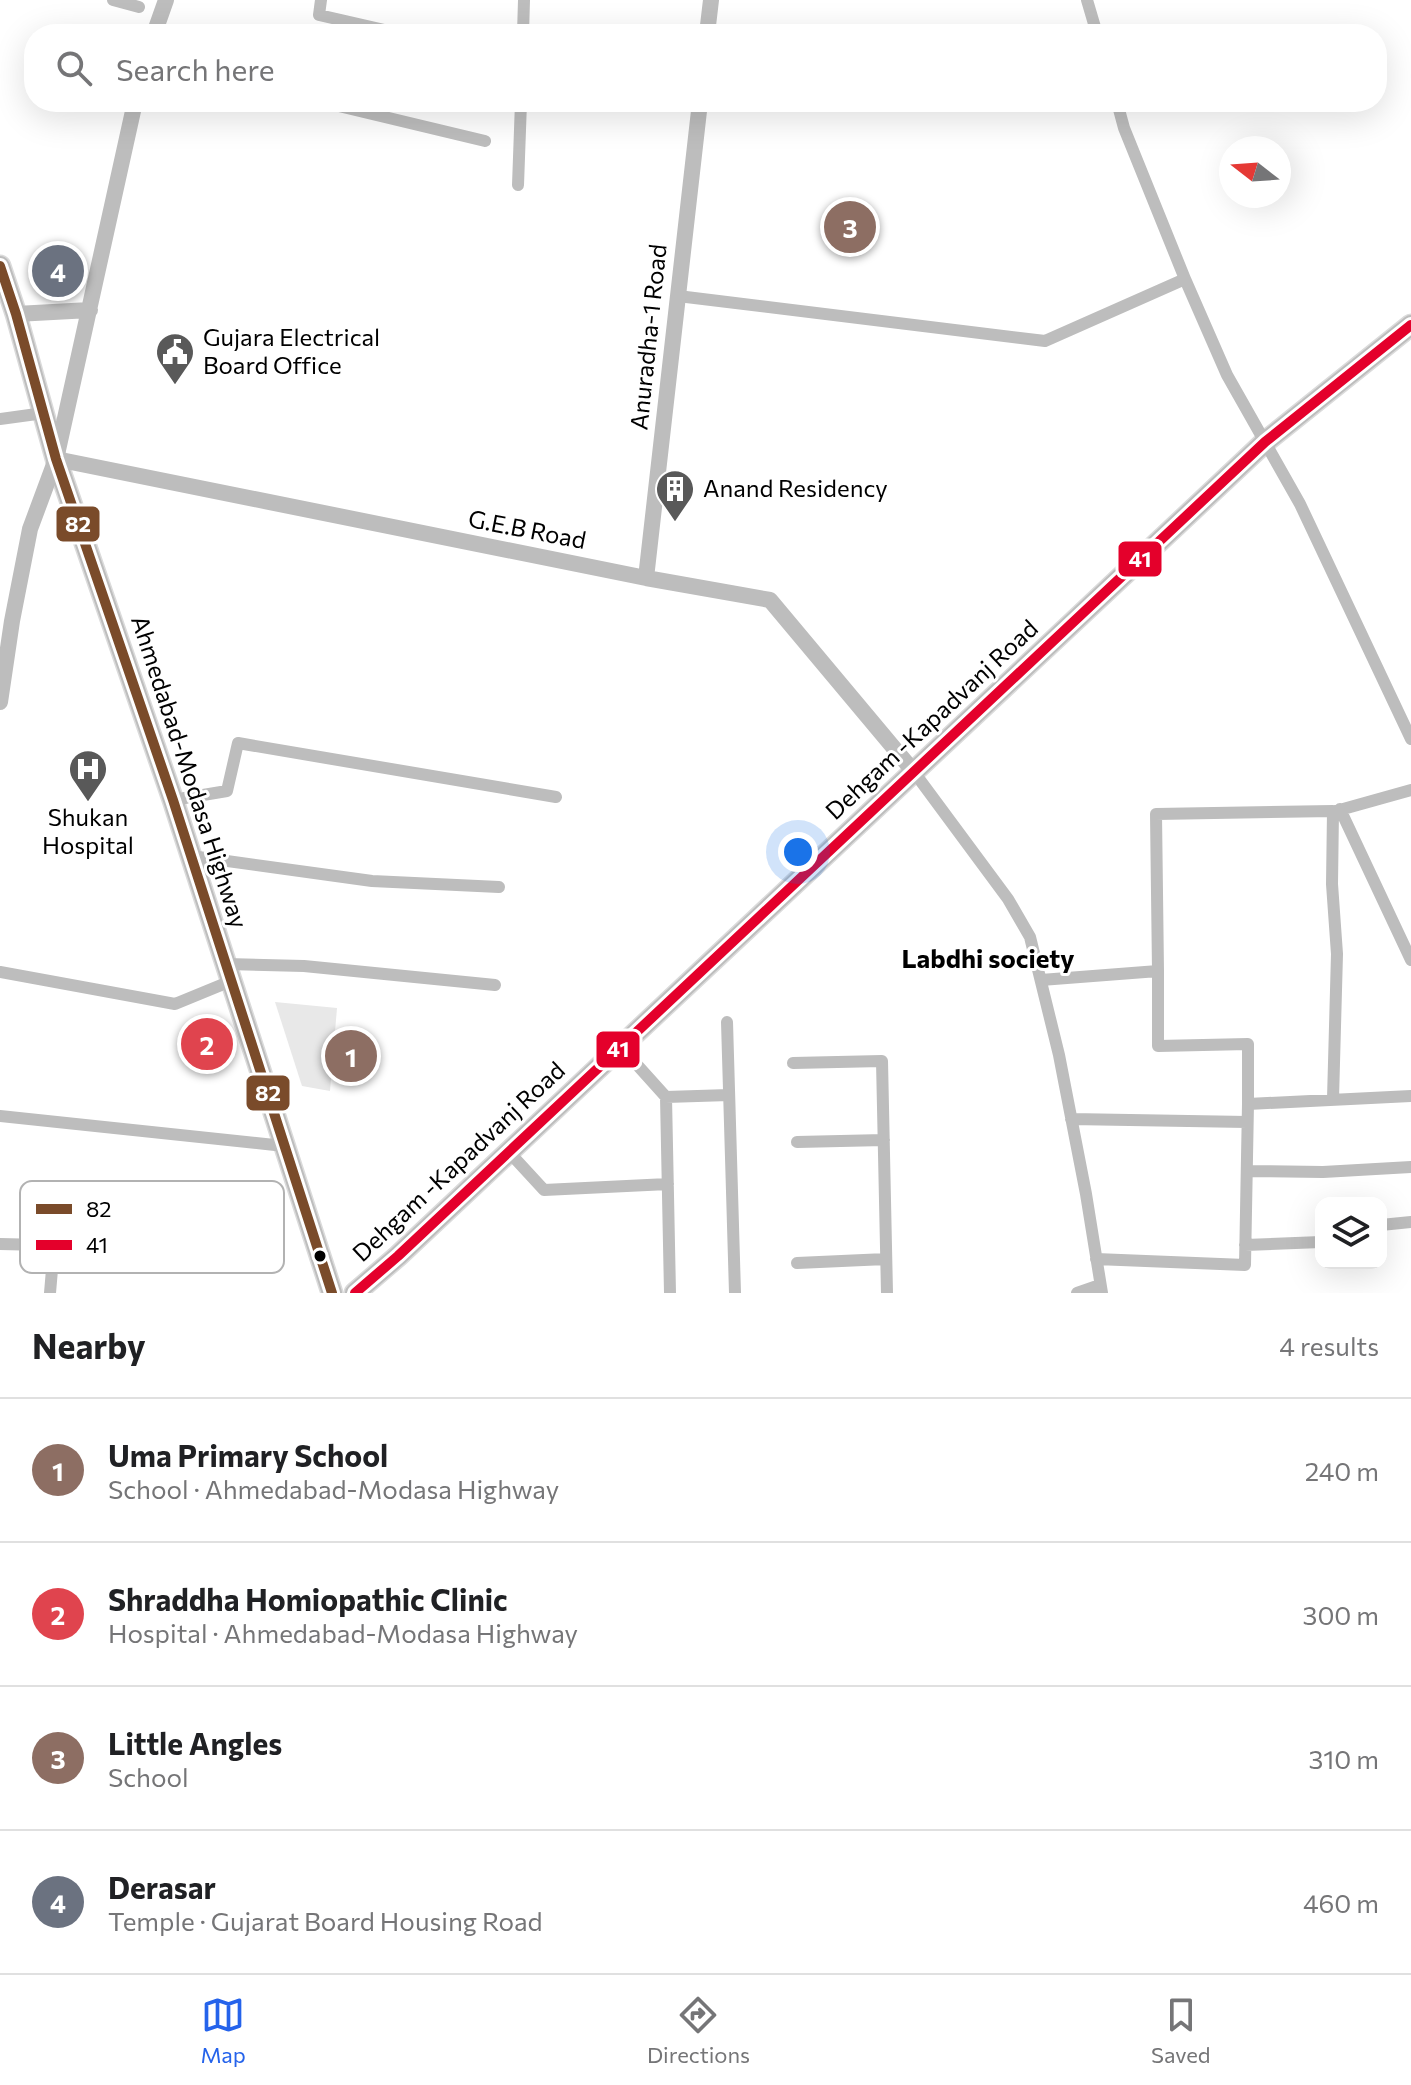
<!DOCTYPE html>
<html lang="en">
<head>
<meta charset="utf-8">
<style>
	:root { --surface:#fff; --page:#f6f6f6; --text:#202124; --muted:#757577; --line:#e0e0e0; --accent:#2563eb }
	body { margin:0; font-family:Commissioner,sans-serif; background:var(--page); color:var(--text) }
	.controls { position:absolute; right:24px; bottom:24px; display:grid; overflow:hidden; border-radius:16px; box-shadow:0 8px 32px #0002 }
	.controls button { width:72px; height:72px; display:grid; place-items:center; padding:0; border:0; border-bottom:2px solid var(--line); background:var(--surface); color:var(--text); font:40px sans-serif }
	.compass { position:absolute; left:1219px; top:136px; width:72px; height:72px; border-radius:50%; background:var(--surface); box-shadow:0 8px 32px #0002; rotate:287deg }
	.you { position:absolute; left:798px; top:852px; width:28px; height:28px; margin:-20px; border:6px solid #fff; border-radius:50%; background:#1a73e8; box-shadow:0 0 0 12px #1a73e833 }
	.badge { display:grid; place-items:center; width:52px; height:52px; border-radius:50%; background:var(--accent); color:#fff; font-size:26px; font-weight:700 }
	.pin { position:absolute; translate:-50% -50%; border:4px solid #fff; box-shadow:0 2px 8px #0006 }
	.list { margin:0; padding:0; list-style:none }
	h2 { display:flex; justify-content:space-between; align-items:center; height:104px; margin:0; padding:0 32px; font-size:34px }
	h2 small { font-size:26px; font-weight:400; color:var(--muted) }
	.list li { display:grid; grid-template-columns:52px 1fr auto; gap:24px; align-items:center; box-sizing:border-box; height:144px; padding:0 32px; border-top:2px solid var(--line) }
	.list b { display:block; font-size:30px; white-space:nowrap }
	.list p { margin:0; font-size:26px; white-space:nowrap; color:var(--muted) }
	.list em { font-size:26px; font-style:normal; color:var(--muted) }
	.icon { flex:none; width:44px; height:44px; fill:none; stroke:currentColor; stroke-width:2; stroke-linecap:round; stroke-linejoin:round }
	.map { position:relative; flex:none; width:1411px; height:1293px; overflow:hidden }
	.search { position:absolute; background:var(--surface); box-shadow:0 8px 32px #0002; left:24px; right:24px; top:24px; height:88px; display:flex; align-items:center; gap:20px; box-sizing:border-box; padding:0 28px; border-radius:32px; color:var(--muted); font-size:30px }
	.sheet { height:680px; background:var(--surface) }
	nav { display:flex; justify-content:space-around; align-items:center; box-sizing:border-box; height:112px; border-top:2px solid var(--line); background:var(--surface); font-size:22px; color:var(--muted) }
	nav a { display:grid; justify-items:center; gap:4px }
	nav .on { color:var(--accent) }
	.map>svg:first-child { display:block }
	.green { fill:#e8e8e8 }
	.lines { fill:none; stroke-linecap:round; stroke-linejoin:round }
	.primary-casing { stroke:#dbdbdb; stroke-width:23 }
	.minor { stroke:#bdbdbd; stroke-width:12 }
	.tertiary { stroke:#bdbdbd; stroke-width:16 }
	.primary { stroke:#bdbdbd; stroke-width:20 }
	.bus-1-casing { stroke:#fff; stroke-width:16 }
	.bus-2-casing { stroke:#fff; stroke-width:16 }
	.bus-1 { stroke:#7a4b2a; stroke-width:10 }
	.bus-2 { stroke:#e4002b; stroke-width:10 }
	.bus-dot { fill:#000; stroke:#fff; stroke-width:3 }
	.labels { text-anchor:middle; stroke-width:6; stroke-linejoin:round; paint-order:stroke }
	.street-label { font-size:24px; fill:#000; stroke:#fff }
	.poi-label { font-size:24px; fill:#000; stroke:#fff; text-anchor:start }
	.neighbourhood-label { font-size:26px; font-weight:bold; fill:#000; stroke:#fff }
	.key { fill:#fff; stroke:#b2b2b2; stroke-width:2 }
	.key-label { font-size:22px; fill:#000 }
	.line-badge { stroke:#fff; stroke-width:3 }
	.badge-label { font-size:22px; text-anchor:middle; font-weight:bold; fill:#fff }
</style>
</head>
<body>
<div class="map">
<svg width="1411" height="1293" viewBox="0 0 1411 1293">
	<rect width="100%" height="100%" fill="#fff"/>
	<path class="green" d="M275,1002L337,1008L330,1091L302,1086Z"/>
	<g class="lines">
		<g class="primary-casing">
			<path id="primary" d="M0,266L16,314L56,459L173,800L332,1293
				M355,1293L398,1256L1265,442L1411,325"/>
		</g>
		<path class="minor" d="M113,0L139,7
			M321,0L319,15L402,34
			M1087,0L1097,34
			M523,34L524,0
			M322,102L485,141
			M1117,102L1124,128L1185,279
			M518,185L521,102
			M678,296L1045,341L1185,279L1227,375L1300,504L1411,739
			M0,419L44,413
			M914,772L1008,899L1030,937L1059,1055L1086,1194L1102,1293
			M173,800L227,791L238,743L556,797
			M1340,809L1411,960
			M1336,811L1411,790
			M191,856L372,881L499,887
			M226,964L304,966L495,985
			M1158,971L1156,814L1333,811L1332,884L1337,954L1333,1099
			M0,972L175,1004L231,981
			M1041,980L1158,971V1046L1248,1044V1104L1245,1265L1096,1259
			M727,1022L735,1293
			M621,1047L666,1097L729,1095
			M793,1063L882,1061L887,1293
			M666,1097L670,1293
			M1248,1104L1411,1096
			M0,1116L284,1146
			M1071,1119L1247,1122
			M797,1142L884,1140
			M509,1152L544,1190L668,1184
			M1247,1171L1323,1172L1411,1167
			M1381,1225L1411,1222
			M0,1244L87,1246
			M1245,1245L1321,1242
			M797,1263L886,1259
			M50,1293L54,1246
			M1077,1293L1100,1285"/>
		<path class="tertiary" d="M154,34L166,0
			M707,34L711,0
			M16,314L90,310
			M56,459L646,578L770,600L914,772
			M646,578L700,102
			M0,702L12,621L30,529L56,459L135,102"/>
		<use href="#primary" class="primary"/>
		<g class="bus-1-casing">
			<path id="bus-1" d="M0,266L16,314L56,459L173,800L332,1293"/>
		</g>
		<g class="bus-2-casing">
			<path id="bus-2" d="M355,1293L398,1256L1265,442L1411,325"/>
		</g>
		<use href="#bus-1" class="bus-1"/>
		<use href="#bus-2" class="bus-2"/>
	</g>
	<defs>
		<g id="civic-pin" transform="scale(2)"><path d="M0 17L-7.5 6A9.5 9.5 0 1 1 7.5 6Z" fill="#595959" stroke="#fff"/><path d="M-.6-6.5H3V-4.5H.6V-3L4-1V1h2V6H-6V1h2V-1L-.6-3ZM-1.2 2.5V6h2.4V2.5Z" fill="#fff"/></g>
		<g id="building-pin" transform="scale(2)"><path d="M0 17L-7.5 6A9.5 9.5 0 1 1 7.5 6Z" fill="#595959" stroke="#fff"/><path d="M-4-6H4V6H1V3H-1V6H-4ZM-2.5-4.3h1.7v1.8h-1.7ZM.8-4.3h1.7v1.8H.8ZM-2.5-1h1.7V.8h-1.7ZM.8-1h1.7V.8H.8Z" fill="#fff"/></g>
		<g id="hospital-pin" transform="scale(2)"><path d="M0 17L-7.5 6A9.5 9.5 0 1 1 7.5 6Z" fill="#595959" stroke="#fff"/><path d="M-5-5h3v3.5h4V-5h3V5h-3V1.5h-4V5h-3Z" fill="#fff"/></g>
	</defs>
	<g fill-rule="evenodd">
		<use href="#civic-pin" x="175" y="352"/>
		<use href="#building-pin" x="675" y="489"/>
		<use href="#hospital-pin" x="88" y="769"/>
	</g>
	<circle class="bus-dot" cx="320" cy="1256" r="7"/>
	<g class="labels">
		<g class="street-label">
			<text transform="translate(649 337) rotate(-84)" y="8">Anuradha-1 Road</text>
			<text transform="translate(527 530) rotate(11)" y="8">G.E.B Road</text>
			<text transform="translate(932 720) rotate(-43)" y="8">Dehgam -Kapadvanj Road</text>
			<text transform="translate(189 772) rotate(72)" y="8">Ahmedabad-Modasa Highway</text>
			<text transform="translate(459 1162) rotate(-43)" y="8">Dehgam -Kapadvanj Road</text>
		</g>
		<g class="poi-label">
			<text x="203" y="346">Gujara Electrical<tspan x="203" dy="28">Board Office</tspan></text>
			<text x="703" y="497">Anand Residency</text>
			<text x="88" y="826" text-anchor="middle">Shukan<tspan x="88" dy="28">Hospital</tspan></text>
		</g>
		<g class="neighbourhood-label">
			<text x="988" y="968">Labdhi society</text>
		</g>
	</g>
	<rect x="20" y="1181" width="264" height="92" rx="12" class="key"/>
	<rect x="36" y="1204" width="36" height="10" fill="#7a4b2a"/>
	<rect x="36" y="1240" width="36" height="10" fill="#e4002b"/>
	<g class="key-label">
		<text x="86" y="1217">82</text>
		<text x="86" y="1253">41</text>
	</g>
	<g class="line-badge">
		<rect x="55" y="505" width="46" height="38" rx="8" fill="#7a4b2a"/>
		<rect x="1117" y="540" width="46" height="38" rx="8" fill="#e4002b"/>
		<rect x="595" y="1030" width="46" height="39" rx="8" fill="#e4002b"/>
		<rect x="245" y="1074" width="46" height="38" rx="8" fill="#7a4b2a"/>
	</g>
	<g class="badge-label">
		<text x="78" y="532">82</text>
		<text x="1140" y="567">41</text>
		<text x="618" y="1057">41</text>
		<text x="268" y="1101">82</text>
	</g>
</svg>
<div class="controls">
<button><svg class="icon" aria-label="layers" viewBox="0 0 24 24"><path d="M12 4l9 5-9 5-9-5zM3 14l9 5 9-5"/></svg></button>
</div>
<svg class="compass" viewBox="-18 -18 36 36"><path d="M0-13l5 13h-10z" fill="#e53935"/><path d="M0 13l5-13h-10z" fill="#757577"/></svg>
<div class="you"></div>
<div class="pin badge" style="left:351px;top:1056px;background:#8d6e63">1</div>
<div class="pin badge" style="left:207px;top:1044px;background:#e0444e">2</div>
<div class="pin badge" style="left:850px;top:227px;background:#8d6e63">3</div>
<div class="pin badge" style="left:58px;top:271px;background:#6b7280">4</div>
<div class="search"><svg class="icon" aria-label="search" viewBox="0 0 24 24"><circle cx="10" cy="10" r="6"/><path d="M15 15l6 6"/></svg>Search here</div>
</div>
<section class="sheet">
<h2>Nearby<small>4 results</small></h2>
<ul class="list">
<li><span class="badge" style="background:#8d6e63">1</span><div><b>Uma Primary School</b><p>School · Ahmedabad-Modasa Highway</p></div><em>240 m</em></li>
<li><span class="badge" style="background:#e0444e">2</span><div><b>Shraddha Homiopathic Clinic</b><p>Hospital · Ahmedabad-Modasa Highway</p></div><em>300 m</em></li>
<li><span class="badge" style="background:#8d6e63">3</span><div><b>Little Angles</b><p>School</p></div><em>310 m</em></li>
<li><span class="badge" style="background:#6b7280">4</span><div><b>Derasar</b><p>Temple · Gujarat Board Housing Road</p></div><em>460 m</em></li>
</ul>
</section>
<nav>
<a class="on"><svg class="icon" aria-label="map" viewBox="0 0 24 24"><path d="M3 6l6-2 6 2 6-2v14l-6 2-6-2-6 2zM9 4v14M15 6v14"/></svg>Map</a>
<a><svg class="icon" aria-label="directions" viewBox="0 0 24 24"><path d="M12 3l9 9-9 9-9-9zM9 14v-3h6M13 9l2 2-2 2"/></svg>Directions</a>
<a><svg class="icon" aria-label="saved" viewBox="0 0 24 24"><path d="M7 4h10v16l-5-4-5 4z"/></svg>Saved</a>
</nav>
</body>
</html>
